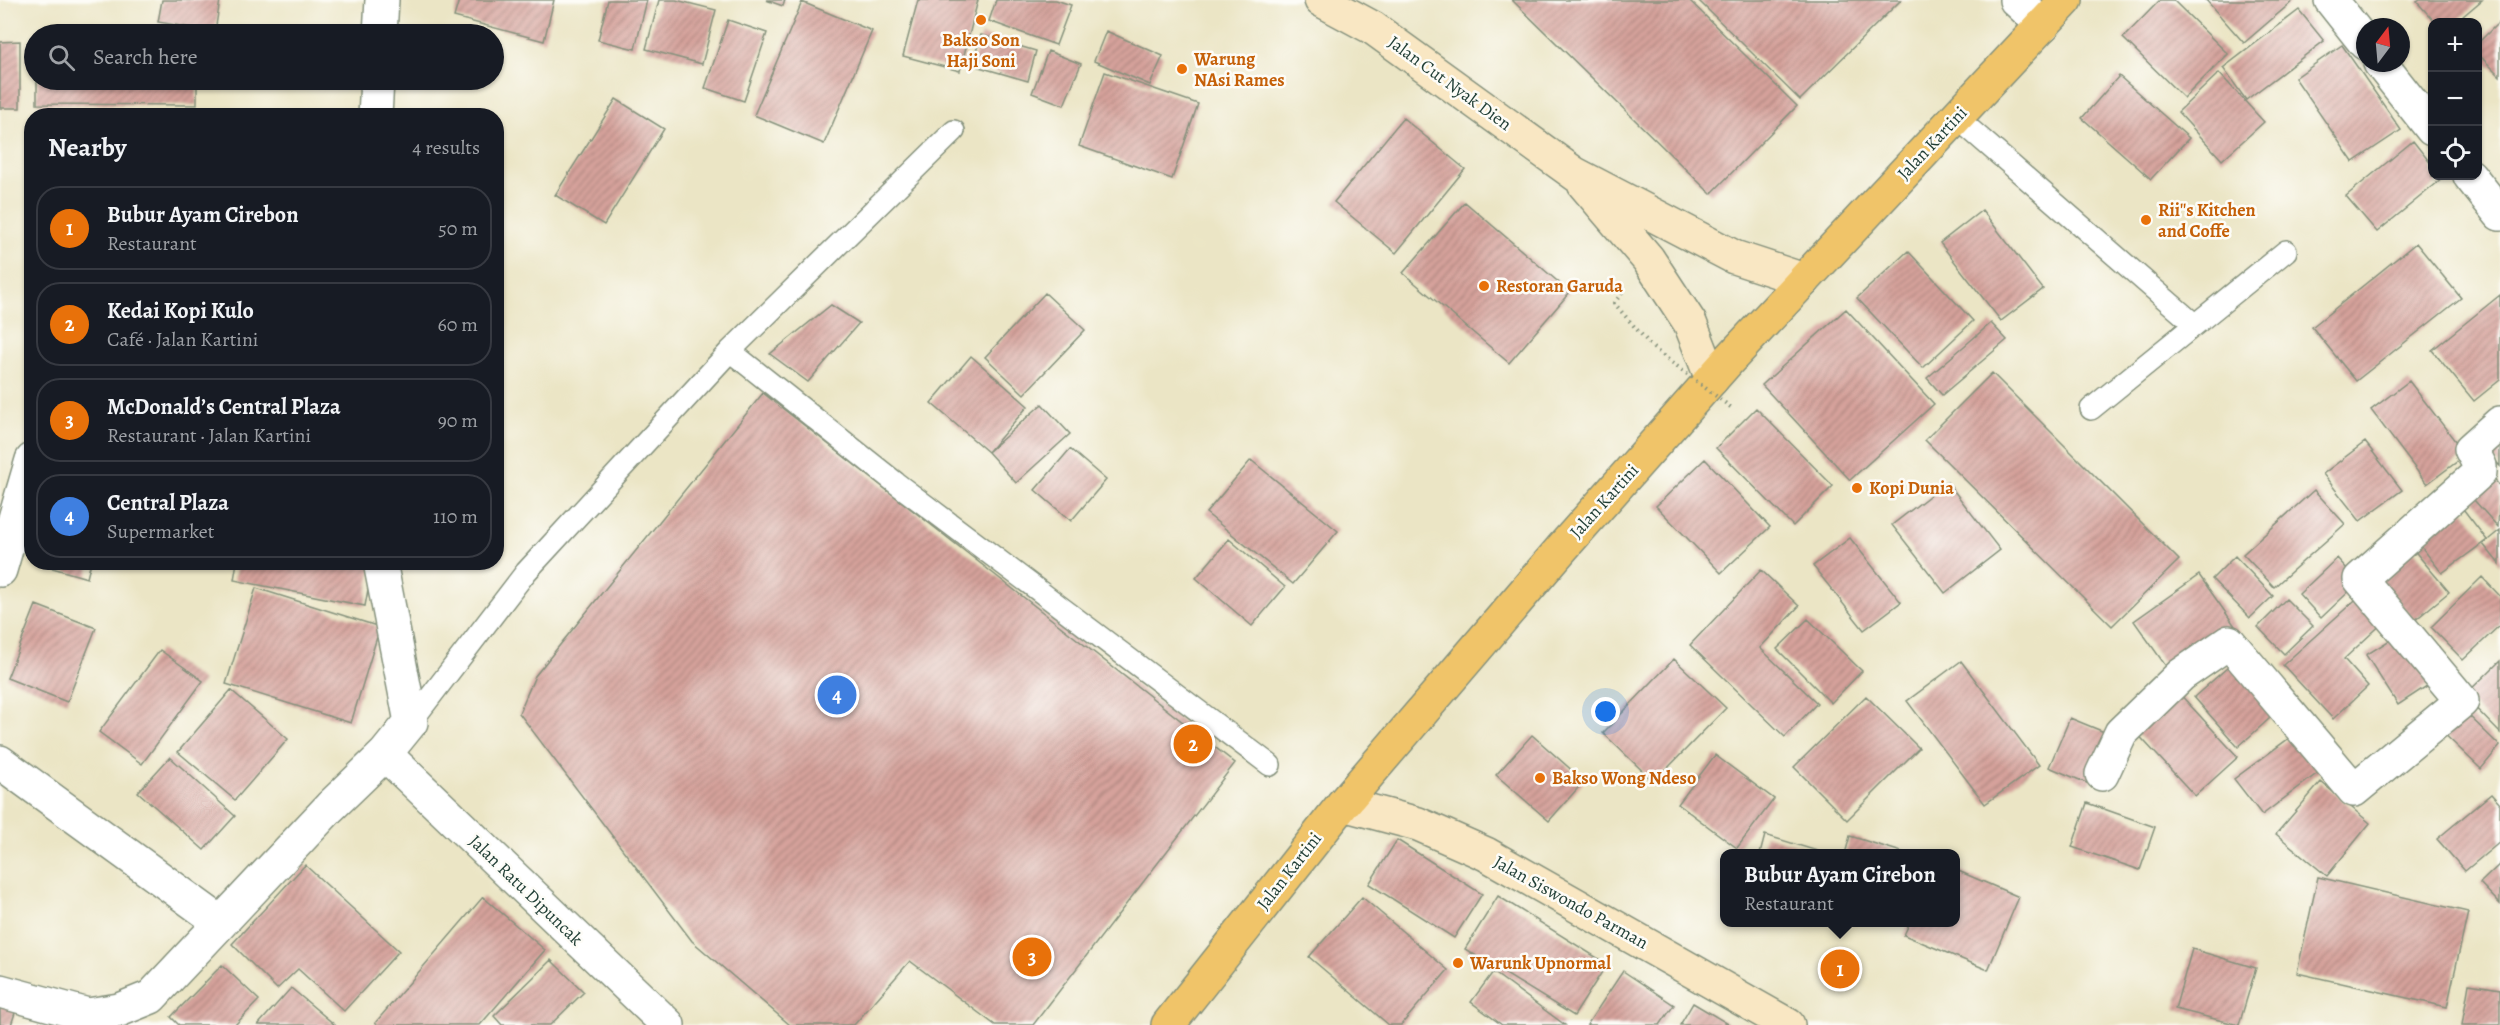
<!DOCTYPE html>
<html lang="en">
<head>
<meta charset="utf-8">
<style>
	:root { --surface:#171b24; --page:#20242c; --text:#f1f3f6; --muted:#9ea1a6; --line:#363941; --accent:#1f6fb2 }
	body { margin:0; font-family:Alegreya,serif; background:var(--page); color:var(--text) }
	.controls { position:absolute; right:18px; top:18px; display:grid; overflow:hidden; border-radius:12px; box-shadow:0 2px 4px #0004 }
	.controls button { width:54px; height:54px; display:grid; place-items:center; padding:0; border:0; border-bottom:2px solid var(--line); background:var(--surface); color:var(--text); font:30px sans-serif }
	.compass { position:absolute; left:2356px; top:18px; width:54px; height:54px; border-radius:50%; background:var(--surface); box-shadow:0 2px 4px #0004; rotate:16deg }
	.you { position:absolute; left:1606px; top:712px; width:21px; height:21px; margin:-15px; border:4px solid #fff; border-radius:50%; background:#1a73e8; box-shadow:0 0 0 9px #1a73e833 }
	.badge { display:grid; place-items:center; width:39px; height:39px; border-radius:50%; background:var(--accent); color:#fff; font-size:20px; font-weight:700 }
	.pin { position:absolute; translate:-50% -50%; border:3px solid #fff; box-shadow:0 2px 6px #0006 }
	.popup { position:absolute; left:1720px; top:849px; width:240px; height:78px; box-sizing:border-box; display:grid; place-content:center; border-radius:12px; background:var(--surface); filter:drop-shadow(0 2px 4px #0005); font-size:20px; white-space:nowrap; color:var(--muted) }
	.popup b { font-size:22px; color:var(--text) }
	.popup::after { content:''; position:absolute; left:50%; top:100%; margin-left:-12px; border:12px solid transparent; border-top-color:var(--surface) }
	.list { margin:0; padding:0; list-style:none }
	h2 { display:flex; justify-content:space-between; align-items:center; height:78px; margin:0; padding:0 24px; font-size:26px }
	h2 small { font-size:20px; font-weight:400; color:var(--muted) }
	.list li { display:grid; grid-template-columns:39px 1fr auto; gap:18px; align-items:center; box-sizing:border-box; height:84px; margin:0 12px 12px; padding:0 12px; border:2px solid var(--line); border-radius:24px }
	.list b { display:block; font-size:22px; white-space:nowrap }
	.list p { margin:0; font-size:20px; white-space:nowrap; color:var(--muted) }
	.list em { font-size:20px; font-style:normal; color:var(--muted) }
	.icon { flex:none; width:33px; height:33px; fill:none; stroke:currentColor; stroke-width:2; stroke-linecap:round; stroke-linejoin:round }
	.map { position:relative; flex:none; width:2500px; height:1025px; overflow:hidden }
	.search { position:absolute; background:var(--surface); box-shadow:0 2px 4px #0004; left:24px; top:24px; width:480px; height:66px; display:flex; align-items:center; gap:15px; box-sizing:border-box; padding:0 21px; border-radius:33px; color:var(--muted); font-size:22px }
	.panel { position:absolute; background:var(--surface); box-shadow:0 2px 4px #0004; left:24px; top:108px; width:480px; height:462px; border-radius:24px }
	.map>svg:first-child { display:block }
	.building { fill:url(#building-hatch) }
	.lines { fill:none; stroke-linecap:round; stroke-linejoin:round }
	.lane-casing { stroke:#85917c; stroke-width:24 }
	.street-casing { stroke:#85917c; stroke-width:36 }
	.secondary-casing { stroke:#85917c; stroke-width:36 }
	.highway-casing { stroke:#85917c; stroke-width:36 }
	.path { stroke:#85917c; stroke-width:4; stroke-dasharray:1.5 4.5; stroke-linecap:butt }
	.lane { stroke:#fff; stroke-width:21 }
	.street { stroke:#fff; stroke-width:33 }
	.secondary { stroke:#f9e7c3; stroke-width:33 }
	.highway { stroke:#f0c469; stroke-width:33 }
	.path-bridge { stroke:#85917c; stroke-width:4; stroke-dasharray:1.5 4.5; stroke-linecap:butt }
	.food-dot { fill:#e8710a; stroke:#fdfcf7; stroke-width:2 }
	.labels { text-anchor:middle; stroke-width:5; stroke-linejoin:round; paint-order:stroke }
	.food-label { font-size:18px; font-weight:bold; fill:#c56008; stroke:#fdfcf7; text-anchor:start }
	.street-label { font-size:18px; fill:#1f3d34; stroke:#fdfcf7 }
</style>
</head>
<body>
<div class="map">
<svg width="2500" height="1025" viewBox="0 0 2500 1025">
	<defs>
		<pattern id="building-hatch" width="6" height="6" patternUnits="userSpaceOnUse" patternTransform="scale(1.5)"><rect width="6" height="6" fill="#d6a29b"/><path d="M-1 1l2-2M0 6l6-6M5 7l2-2" fill="none" stroke="#ad857f"/></pattern>
	</defs>
	<rect width="100%" height="100%" fill="#fdfcf7"/>
	<filter id="ink" filterUnits="userSpaceOnUse"><feTurbulence type="fractalNoise" baseFrequency=".0167" numOctaves="2"/><feDisplacementMap in="SourceGraphic" scale="12" xChannelSelector="R" yChannelSelector="G"/><feConvolveMatrix kernelMatrix="1 2 1 2 8 2 1 2 1" color-interpolation-filters="sRGB"/></filter>
	<filter id="wash" filterUnits="userSpaceOnUse"><feTurbulence type="fractalNoise" baseFrequency=".008" numOctaves="4" result="noise"/><feDisplacementMap in="SourceGraphic" scale="24" xChannelSelector="R" yChannelSelector="G"/><feGaussianBlur stdDeviation="1.35" result="paint"/><feColorMatrix in="noise" values="0 0 0 0 0 0 0 0 0 0 0 0 0 0 0 0 0 1.4 0 .05"/><feComposite in="paint" operator="in"/></filter>
	<g filter="url(#wash)">
		<rect width="100%" height="100%" fill="#ebe5c5"/>
		<g id="blocks">
			<path class="building" d="M162,0H220L215,32L158,22Z
				M459,0H554L544,41L454,17Z
				M608,0H647L635,49L598,40Z
				M659,0H676L716,10L702,64L646,49Z
				M766,0H785L783,6Z
				M918,0H978L960,71L903,56Z
				M996,0H1056L1071,5L1056,45L989,21Z
				M1512,0H1689L1797,106L1711,194Z
				M1698,0H1901L1800,100Z
				M2160,0H2173L2228,54L2184,98L2123,38Z
				M2206,0H2294L2244,43Z
				M2420,0H2482L2456,22H2435L2417,2Z
				M802,2L872,31L824,144L754,115Z
				M2299,10L2324,41L2246,100L2223,68Z
				M728,20L767,33L744,101L705,88Z
				M2500,21V76L2478,54V43Z
				M1106,31L1163,56L1150,85L1094,61Z
				M981,35L1036,51L1028,81L972,65Z
				M20,41V108H0V42Z
				M2342,45L2401,130L2353,162L2295,78Z
				M1048,51L1081,64L1064,105L1032,93Z
				M1105,72L1198,104L1172,179L1079,146Z
				M2219,73L2264,122L2222,160L2178,112Z
				M2119,76L2189,138L2151,179L2082,118Z
				M37,80H197V105L37,104Z
				M616,99L664,129L604,225L555,195Z
				M1403,118L1465,169L1396,253L1334,202Z
				M2413,141L2432,165V176L2443,178L2377,232L2346,196Z
				M1465,202L1570,292L1509,363L1403,273Z
				M1982,210L2043,289L2001,321L1940,243Z
				M2416,243L2461,298L2356,381L2312,327Z
				M1908,251L1973,321L1923,368L1857,298Z
				M1045,293L1085,330L1024,394L985,357Z
				M2500,295V380L2474,401L2432,350Z
				M831,305L859,323L808,382L770,354Z
				M1846,309L1934,404L1850,480L1762,385Z
				M1991,323L2007,340L1942,395L1927,378Z
				M971,356L1028,406L988,452L1042,404L1070,434L1016,483L988,452L931,403Z
				M1992,373L2179,560L2112,626L1925,440Z
				M2409,381L2466,455L2427,484L2371,410Z
				M763,393L1235,763L1033,1025H995L910,961L854,1025H790L692,941L519,713L535,676Z
				M1756,408L1833,486L1793,526L1716,448Z
				M2500,428V466L2481,446Z
				M2365,442L2402,490L2360,521L2323,474Z
				M1070,449L1106,480L1071,521L1035,490Z
				M1705,459L1770,527L1721,573L1656,506Z
				M1251,460L1338,531L1293,584L1206,513Z
				M2487,472L2500,486L2498,527L2466,491Z
				M1947,482L2000,550L1945,593L1892,525Z
				M2314,490L2345,524L2274,587L2243,554Z
				M2457,501L2487,540L2442,573L2412,535Z
				M2500,530V565L2483,544Z
				M1850,538L1901,602L1864,630L1813,566Z
				M1229,539L1285,587L1252,626L1196,578Z
				M2407,542L2449,592L2414,621L2372,571Z
				M2235,556L2273,596L2250,618L2212,579Z
				M2337,558L2359,582L2321,618L2299,594Z
				M32,562H91L87,578Z
				M237,562H373L365,606L234,580Z
				M1761,570L1799,606L1760,648L1817,703L1785,737L1690,645Z
				M2199,575L2240,633L2175,679L2134,621Z
				M2482,577L2500,596V625L2463,660L2431,627Z
				M256,588L380,627L351,723L226,684Z
				M2363,593L2388,618L2344,659L2368,686L2333,719L2283,665Z
				M2286,599L2313,626L2284,654L2258,627Z
				M36,605L96,628L67,702L7,678Z
				M1808,619L1862,671L1831,703L1777,649Z
				M2401,633L2433,682L2398,705L2366,655Z
				M160,650L203,681L142,764L99,732Z
				M1674,659L1726,708L1654,782L1603,733Z
				M2236,660L2280,709L2238,747L2194,697Z
				M1961,661L2039,765L1985,804L1907,701Z
				M2500,661V733L2464,696Z
				M231,690L288,739L235,800L178,752Z
				M2176,690L2238,757L2195,796L2133,729Z
				M1866,696L1919,748L1847,820L1794,767Z
				M2458,705L2500,746L2481,769L2436,726Z
				M2070,718L2109,734L2089,784L2049,767Z
				M2296,733L2323,769L2262,815L2234,779Z
				M1532,735L1584,781L1549,821L1496,775Z
				M1715,755L1774,799L1737,848L1678,804Z
				M170,757L235,816L204,850L138,792Z
				M2321,782L2370,823L2327,876L2276,834Z
				M2491,794L2500,804V842L2465,871L2437,839Z
				M2087,803L2155,827L2140,870L2072,847Z
				M1765,835L1824,853V854H1760Z
				M1850,836L1905,853V854H1845Z
				M1397,840L1482,894L1454,938L1369,884Z
				M2500,864V904L2480,883Z
				M305,865L399,951L344,1011L298,969L277,989L232,944Z
				M1956,870L2019,897L1988,970L1904,935L1910,922H1956Z
				M2318,877L2468,912L2447,1007L2297,973Z
				M1498,896L1607,964L1574,1016L1465,949Z
				M483,897L545,950L480,1025H378L375,1023Z
				M1362,897L1448,970L1401,1025H1389L1309,957Z
				M2192,949L2256,968L2239,1025L2175,1009Z
				M551,960L584,992L550,1025H502L494,1016Z
				M222,965L259,1000L235,1025H179L171,1017Z
				M1623,971L1674,1005L1660,1025H1587Z
				M1493,972L1565,1025H1502L1471,1002Z
				M2469,984L2500,989V1025H2462Z
				M291,988L335,1025H258Z
				M0,997L18,1004L11,1025H0Z
				M1693,1003L1730,1025H1680Z"/>
		</g>
	</g>
	<g filter="url(#ink)">
		<use href="#blocks" fill-opacity="0" stroke="#85917c" stroke-width="1.5"/>
		<g class="lines">
			<g class="lane-casing">
				<path id="lane" d="M1956,117L2194,324
					M730,351L896,483L1270,765
					M2091,409L2286,251
					M411,722L526,572L730,351L954,131"/>
			</g>
			<g class="street-casing">
				<path id="street" d="M2016,0L2043,25
					M2331,0L2365,43
					M380,34L382,0
					M2380,63L2432,129
					M375,116L377,80
					M2470,176L2500,214
					M0,570L32,460
					M385,754L668,1025
					M0,762L220,922
					M2102,774L2121,733L2181,675L2229,642L2354,790L2462,701L2360,579L2480,472V466L2471,449L2500,423
					M0,991L88,1015L119,1010L151,997L330,807L385,754L411,722L380,562"/>
			</g>
			<g class="secondary-casing">
				<path id="secondary" d="M1321,0L1373,28L1575,174L1734,257L1804,280
					M1584,184L1648,259L1690,323L1712,379
					M1343,804L1418,824L1486,854L1788,1025"/>
			</g>
			<g class="highway-casing">
				<path id="highway" d="M1168,1025L1343,804L1563,547L1727,362L2066,0"/>
			</g>
			<path class="path" d="M1622,293L1614,303L1653,348"/>
			<use href="#lane" class="lane"/>
			<use href="#street" class="street"/>
			<use href="#secondary" class="secondary"/>
			<use href="#highway" class="highway"/>
			<path class="path-bridge" d="M1653,348L1733,409"/>
		</g>
	</g>
	<g class="food-dot">
		<circle cx="981" cy="20" r="6"/>
		<circle cx="1182" cy="69" r="6"/>
		<circle cx="2146" cy="220" r="6"/>
		<circle cx="1484" cy="286" r="6"/>
		<circle cx="1857" cy="488" r="6"/>
		<circle cx="1540" cy="778" r="6"/>
		<circle cx="1458" cy="963" r="6"/>
	</g>
	<g class="labels">
		<g class="food-label">
			<text x="981" y="46" text-anchor="middle">Bakso Son<tspan x="981" dy="21">Haji Soni</tspan></text>
			<text x="1194" y="65">Warung<tspan x="1194" dy="21">NAsi Rames</tspan></text>
			<text x="2158" y="216">Rii''s Kitchen<tspan x="2158" dy="21">and Coffe</tspan></text>
			<text x="1496" y="292">Restoran Garuda</text>
			<text x="1869" y="494">Kopi Dunia</text>
			<text x="1552" y="784">Bakso Wong Ndeso</text>
			<text x="1470" y="969">Warunk Upnormal</text>
		</g>
		<g class="street-label">
			<text transform="translate(1450 83) rotate(36)" y="6">Jalan Cut Nyak Dien</text>
			<text transform="translate(1932 143) rotate(-47)" y="6">Jalan Kartini</text>
			<text transform="translate(1604 501) rotate(-48)" y="6">Jalan Kartini</text>
			<text transform="translate(1289 871) rotate(-52)" y="6">Jalan Kartini</text>
			<text transform="translate(526 890) rotate(44)" y="6">Jalan Ratu Dipuncak</text>
			<text transform="translate(1571 902) rotate(29)" y="6">Jalan Siswondo Parman</text>
		</g>
	</g>
</svg>
<div class="controls">
<button>+</button>
<button>−</button>
<button><svg class="icon" aria-label="locate" viewBox="0 0 24 24"><circle cx="12" cy="12" r="6"/><path d="M12 2v4M12 18v4M2 12h4M18 12h4"/></svg></button>
</div>
<svg class="compass" viewBox="-18 -18 36 36"><path d="M0-13l5 13h-10z" fill="#e53935"/><path d="M0 13l5-13h-10z" fill="#9ea1a6"/></svg>
<div class="you"></div>
<div class="pin badge" style="left:1840px;top:969px;background:#e8710a">1</div>
<div class="popup"><b>Bubur Ayam Cirebon</b>Restaurant</div>
<div class="pin badge" style="left:1193px;top:744px;background:#e8710a">2</div>
<div class="pin badge" style="left:1032px;top:957px;background:#e8710a">3</div>
<div class="pin badge" style="left:837px;top:695px;background:#3f7fe0">4</div>
<div class="search"><svg class="icon" aria-label="search" viewBox="0 0 24 24"><circle cx="10" cy="10" r="6"/><path d="M15 15l6 6"/></svg>Search here</div>
<section class="panel">
<h2>Nearby<small>4 results</small></h2>
<ul class="list">
<li><span class="badge" style="background:#e8710a">1</span><div><b>Bubur Ayam Cirebon</b><p>Restaurant</p></div><em>50 m</em></li>
<li><span class="badge" style="background:#e8710a">2</span><div><b>Kedai Kopi Kulo</b><p>Café · Jalan Kartini</p></div><em>60 m</em></li>
<li><span class="badge" style="background:#e8710a">3</span><div><b>McDonald’s Central Plaza</b><p>Restaurant · Jalan Kartini</p></div><em>90 m</em></li>
<li><span class="badge" style="background:#3f7fe0">4</span><div><b>Central Plaza</b><p>Supermarket</p></div><em>110 m</em></li>
</ul>
</section>
</div>
</body>
</html>
